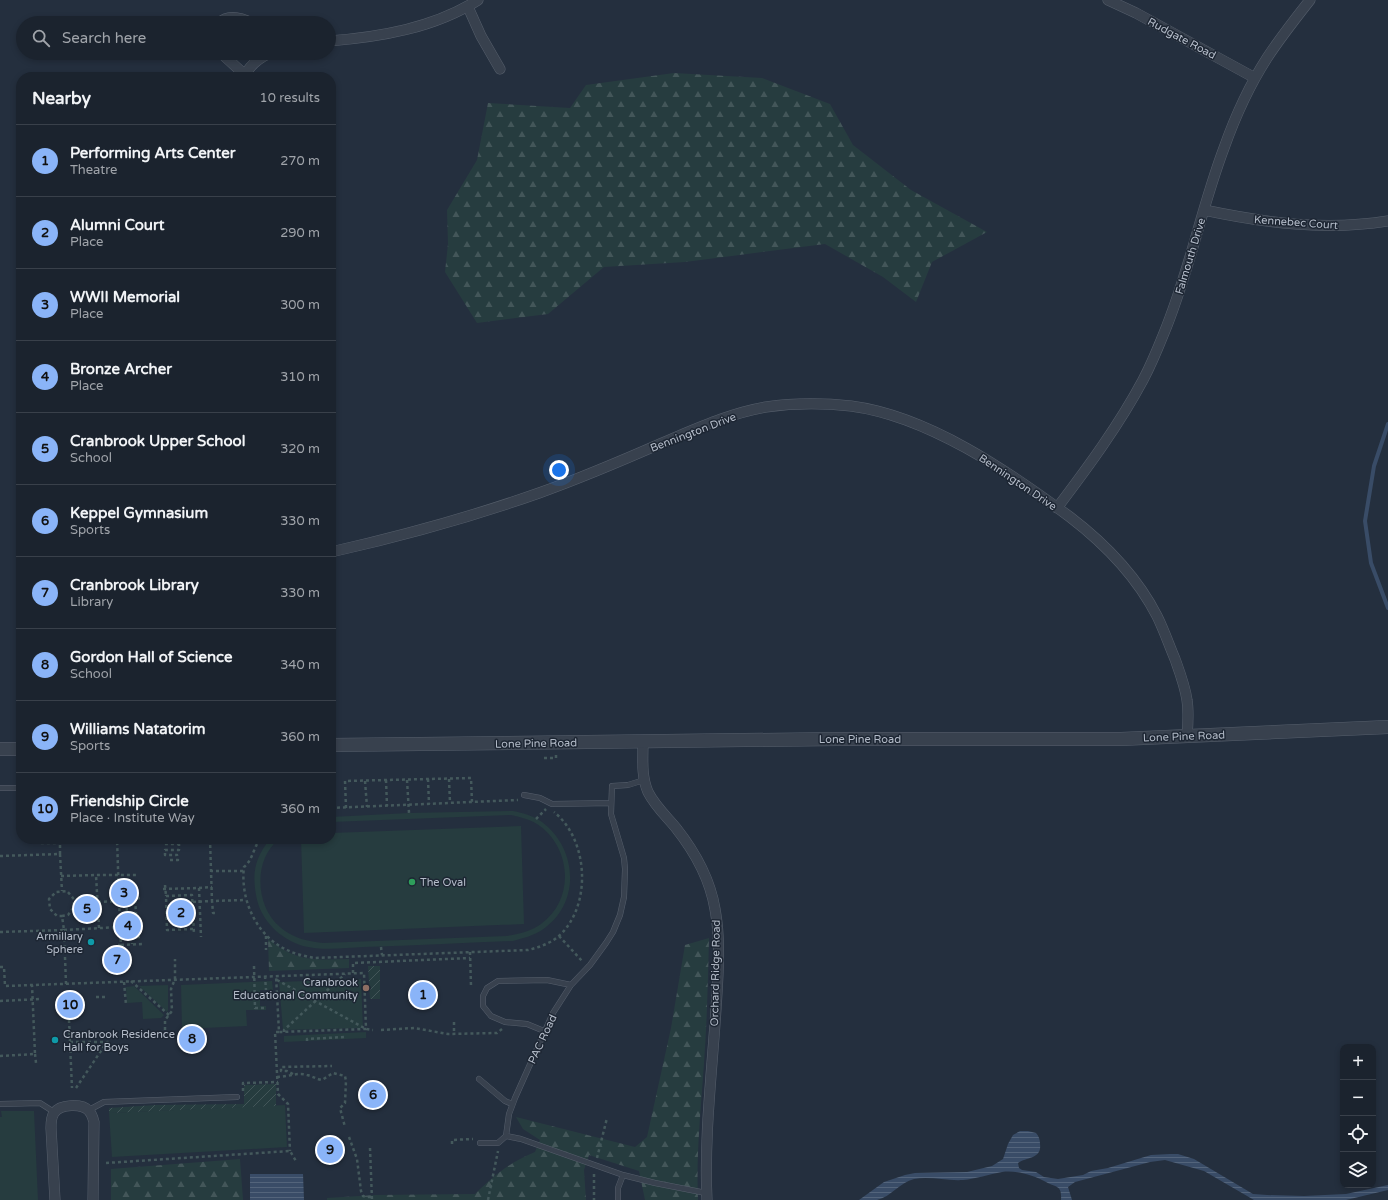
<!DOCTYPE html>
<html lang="en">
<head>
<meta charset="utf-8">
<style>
	:root { --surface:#1b232e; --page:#242b36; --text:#f1f3f6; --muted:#a0a4aa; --line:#39404a; --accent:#8ab4f8 }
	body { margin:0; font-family:"Varela Round",sans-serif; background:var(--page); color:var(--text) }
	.controls { position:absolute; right:12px; bottom:12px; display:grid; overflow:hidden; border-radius:8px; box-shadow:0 2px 6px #0003 }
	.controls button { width:36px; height:36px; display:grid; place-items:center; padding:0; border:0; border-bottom:1px solid var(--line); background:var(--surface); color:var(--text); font:20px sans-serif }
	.you { position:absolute; left:559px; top:470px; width:14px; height:14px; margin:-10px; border:3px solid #fff; border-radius:50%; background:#1a73e8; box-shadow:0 0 0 6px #1a73e833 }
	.badge { display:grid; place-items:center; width:26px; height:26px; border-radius:50%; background:var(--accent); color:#111; font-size:13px; font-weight:700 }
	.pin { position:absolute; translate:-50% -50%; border:2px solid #fff; box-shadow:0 1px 4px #0006 }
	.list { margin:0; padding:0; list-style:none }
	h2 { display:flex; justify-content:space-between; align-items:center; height:52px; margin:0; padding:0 16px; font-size:17px }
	h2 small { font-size:13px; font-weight:400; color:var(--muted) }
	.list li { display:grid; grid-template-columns:26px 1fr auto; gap:12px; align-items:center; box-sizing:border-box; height:72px; padding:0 16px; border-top:1px solid var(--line) }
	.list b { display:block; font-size:15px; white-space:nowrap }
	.list p { margin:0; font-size:13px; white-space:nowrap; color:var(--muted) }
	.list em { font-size:13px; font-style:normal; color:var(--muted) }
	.icon { flex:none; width:22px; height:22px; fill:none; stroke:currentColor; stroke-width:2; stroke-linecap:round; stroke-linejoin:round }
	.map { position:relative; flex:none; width:1388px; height:1200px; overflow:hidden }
	.search { position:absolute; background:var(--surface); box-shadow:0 2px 6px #0003; left:16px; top:16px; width:320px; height:44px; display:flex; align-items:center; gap:10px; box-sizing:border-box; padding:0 14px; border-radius:22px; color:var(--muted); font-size:15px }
	.panel { position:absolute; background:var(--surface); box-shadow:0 2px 6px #0003; left:16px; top:72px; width:320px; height:772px; border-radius:16px }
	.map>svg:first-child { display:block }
	.grass { fill:#263c3f }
	.forest { fill:url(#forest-firs) }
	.garden { fill:url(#garden-furrows) }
	.water { fill:url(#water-rules) }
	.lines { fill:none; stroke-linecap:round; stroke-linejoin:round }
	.stream { stroke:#394c67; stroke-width:4 }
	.service-casing { stroke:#565f6c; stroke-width:6 }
	.minor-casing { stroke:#565f6c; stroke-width:11 }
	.tertiary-casing { stroke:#565f6c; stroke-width:14 }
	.path { stroke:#44595c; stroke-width:2.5; stroke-dasharray:3 3; stroke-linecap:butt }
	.service { stroke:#38414e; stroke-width:5 }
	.minor { stroke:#38414e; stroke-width:10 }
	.tertiary { stroke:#38414e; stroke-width:13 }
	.path-bridge { stroke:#44595c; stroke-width:2.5; stroke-dasharray:3 3; stroke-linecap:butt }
	.leisure-dot { fill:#2e9e5b; stroke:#1d2633; stroke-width:1.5 }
	.culture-dot { fill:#0f9aa8; stroke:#1d2633; stroke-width:1.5 }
	.education-dot { fill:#8d6e63; stroke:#1d2633; stroke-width:1.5 }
	.labels { text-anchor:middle; stroke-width:3; stroke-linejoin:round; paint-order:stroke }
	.street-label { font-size:11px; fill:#b4bcc9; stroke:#1d2633 }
	.poi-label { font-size:11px; fill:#b4bcc9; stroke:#1d2633; text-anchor:start }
</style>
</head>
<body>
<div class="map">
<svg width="1388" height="1200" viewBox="0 0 1388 1200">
	<defs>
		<pattern id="forest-firs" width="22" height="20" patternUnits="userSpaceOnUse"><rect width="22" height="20" fill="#263c3f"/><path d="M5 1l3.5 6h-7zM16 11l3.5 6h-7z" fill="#435659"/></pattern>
		<pattern id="garden-furrows" width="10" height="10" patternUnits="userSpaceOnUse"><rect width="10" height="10" fill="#263c3f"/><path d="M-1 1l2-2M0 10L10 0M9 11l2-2" fill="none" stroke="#435659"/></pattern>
		<pattern id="water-rules" width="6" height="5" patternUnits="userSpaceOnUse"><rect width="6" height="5" fill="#394c67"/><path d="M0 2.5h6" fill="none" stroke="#53647b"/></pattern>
	</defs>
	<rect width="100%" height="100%" fill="#242f3e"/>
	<path class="grass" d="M513,811C523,813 534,816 542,822C578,849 581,904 542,930C533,936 523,938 513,941C463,943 414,946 364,947C344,948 323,951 303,946C280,939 260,920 256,895C252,872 255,858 270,839H279C253,860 255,906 280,927C292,938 307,941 323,943L507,936C520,934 531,931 541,924C576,899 571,846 537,824C529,819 520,817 511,815L331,822V817L409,813Z
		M521,826L524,924L304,933L301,839H331V833Z
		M361,979L363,1028L283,1030L279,982Z
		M272,981L273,990H260V1006H266V1010H246L247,1026L182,1029L181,985Z
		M168,985V1010L167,1012L139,986Z
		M134,986L164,1015L161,1018L143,1019L142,1002L127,1003L126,987Z
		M366,1032V1038L284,1042V1036Z
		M285,1105L287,1147L112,1157L109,1113Z
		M1,1111H34L38,1200H0V1117H2Z"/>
	<path class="forest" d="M674,73L762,78L830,104L853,145L911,190L987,232L932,262L916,302L883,277L825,244L685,262L604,267L548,314L477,323L445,272L448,244L447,210L477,160L488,103L570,108L586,85Z
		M709,938C708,980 707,1022 704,1063C701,1109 696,1154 698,1200H645L639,1171L589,1155L584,1170L586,1200H327V1198L376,1195L475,1194C495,1175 510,1162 535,1152L540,1140L523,1129L516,1117L635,1147L647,1137L671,1028L685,945Z
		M268,939C297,962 313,960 349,959V968L269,971Z
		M240,1159L243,1200H111V1169Z"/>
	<path class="garden" d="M368,966H380V999H370Z
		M276,1084V1106L109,1113V1108L156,1105L244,1104V1085Z"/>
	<path class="water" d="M1020,1131H1028L1036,1133C1039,1136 1040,1140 1040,1144C1042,1159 1027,1157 1018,1163L1019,1168L1022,1170L1036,1172L1044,1177L1058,1179L1083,1175L1091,1171L1108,1168L1151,1155L1170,1154H1178L1194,1159L1253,1194L1267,1195L1304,1196L1346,1194L1388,1185V1190L1346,1200H1254L1204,1171L1165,1160L1150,1162L1075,1182L1068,1187L1072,1200H1061C1062,1185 1057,1188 1046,1182C1033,1175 1016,1170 1002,1172C989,1174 976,1179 963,1180C946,1181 930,1176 914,1179C900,1182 891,1197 877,1200C871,1200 864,1200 859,1200L884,1182L905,1175L915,1173L967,1172L992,1166L1003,1159L1008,1144L1013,1135Z
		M250,1174H303L304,1200H250Z"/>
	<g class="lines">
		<path class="stream" d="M1388,424L1374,466L1365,521L1371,563L1388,608"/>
		<g class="service-casing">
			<path id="service" d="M644,780L628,785L612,786L611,814L624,858L625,869L624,897L620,915L613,932L606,943L590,965L571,985L553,1013L515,1098L509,1114L506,1136L521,1139L623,1175L655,1183L706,1193
				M0,788H21
				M524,795L540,798L552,804L611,803
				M544,1031L527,1024L505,1022L491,1016L483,1006V996L487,988L498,981L547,980L571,985
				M479,1079L505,1101L512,1104
				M0,1104L40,1103L54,1112
				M89,1110L104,1102L237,1097
				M480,1143H498L506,1136
				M618,1200V1188L623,1175"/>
		</g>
		<g class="minor-casing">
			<path id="minor" d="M1108,0L1136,13L1255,78
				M468,7L481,36L500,69
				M219,23C228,14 242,18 252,23
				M329,41C380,37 434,28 478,0
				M221,53L245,75
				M244,77C249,66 259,58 270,53
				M1204,210C1266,223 1325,231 1388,221
				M1057,508C1088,467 1119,425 1143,380C1151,365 1158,348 1164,333C1189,273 1201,209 1224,148C1235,117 1249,86 1267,58C1280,38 1295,19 1310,0
				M331,552C402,536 471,517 539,493C581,478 621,461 662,443C696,429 730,413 766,407C794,403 823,403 851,406C928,416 1008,471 1070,517C1104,543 1137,577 1157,616C1164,630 1169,645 1175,659C1180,673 1185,686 1187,700C1189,712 1188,724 1187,737
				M643,741C643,758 641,776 648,792C655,806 667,817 676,828C695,852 710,879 715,909C721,941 718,977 716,1009C712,1072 704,1137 707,1200
				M55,1200L51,1128C51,1124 51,1117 54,1113C60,1104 82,1103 89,1111C92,1114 93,1118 94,1122L93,1200"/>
		</g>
		<g class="tertiary-casing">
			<path id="tertiary" d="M331,745L837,739H1121L1388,727
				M0,749H21"/>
		</g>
		<path class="path" d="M544,758H556V754
			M428,779L429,804
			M449,779L450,803
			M386,780L387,806
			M407,780L409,813
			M365,781L367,807
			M331,808L518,800
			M346,808L345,781L471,778L472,802
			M536,819L546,809
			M163,839L164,844H179V839
			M210,839L211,871
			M260,839C254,847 252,861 244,867C240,899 256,936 287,950C295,954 305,956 314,958L528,950C540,947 552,943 561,934C592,903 588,839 554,812
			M37,840L38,843H59
			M60,854L62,891
			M0,856L60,854V839
			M170,860H178L177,855H165V850H179V844
			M243,871H211L212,901L246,900
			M61,876L96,875
			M165,885L166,896
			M199,888L212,887
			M119,896L126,897L127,913H136L135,899L140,898
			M193,902L212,901L213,913H216
			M74,903L119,901
			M131,913L132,944
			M136,913L137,937H142
			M120,927L121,945L142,944
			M99,928L96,875H136
			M193,929L167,930L166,896L192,895L194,934
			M0,932L64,930L62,916L68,915L74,907L73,898L67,891L56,892L49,899L50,909L57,916H62
			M266,936V950
			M559,936L583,962
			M381,947L382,955
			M116,949V945H121
			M470,952L471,986
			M254,966L255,1008H266
			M0,967H4L5,986L364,973L366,1029L279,1032L276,976
			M353,973V963L470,958
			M265,976L266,990
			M277,980L366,1029L373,1030
			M131,981L169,1015
			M124,982L126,1005
			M66,984L64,930L120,927L117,839
			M96,997H108
			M0,1001L41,999
			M69,1020L72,1088
			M454,1022V1034
			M165,1030V1020L172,1011L171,989L175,979V959
			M381,1030L414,1028L448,1034L497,1033L502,1029
			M279,1032H275L278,1094L288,1104L290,1151
			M284,1032V1030L345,974
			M307,1041V1039L344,1037V1039
			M70,1042H106
			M35,1054L36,1063
			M0,1056L35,1054L32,985
			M293,1074L287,1071H281V1067L332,1066
			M277,1077C287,1077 297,1072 307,1075C312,1076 316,1079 322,1080L333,1073L345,1076L346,1081L345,1103L340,1108L345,1127
			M76,1088L107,1042H110
			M243,1091V1083L278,1082
			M349,1137L357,1159L361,1191L363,1196L366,1197H372
			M452,1144V1140L473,1139
			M370,1148L372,1200
			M597,1158L607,1118
			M106,1163L290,1151L296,1161
			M594,1174V1200
			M488,1200L498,1151"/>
		<use href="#service" class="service"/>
		<use href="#minor" class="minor"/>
		<use href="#tertiary" class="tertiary"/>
		<path class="path-bridge" d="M163,889L199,888L201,937"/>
	</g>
	<circle class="leisure-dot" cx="412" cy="882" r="4"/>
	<g class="culture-dot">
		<circle cx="91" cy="942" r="4"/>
		<circle cx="55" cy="1040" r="4"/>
	</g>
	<circle class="education-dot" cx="366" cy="988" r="4"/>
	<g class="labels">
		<g class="street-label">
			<text transform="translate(1182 38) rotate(28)" y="4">Rudgate Road</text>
			<text transform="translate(1296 222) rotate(4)" y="4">Kennebec Court</text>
			<text transform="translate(1190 256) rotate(-73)" y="4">Falmouth Drive</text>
			<text transform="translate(693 432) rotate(-21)" y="4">Bennington Drive</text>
			<text transform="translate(1018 482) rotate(34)" y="4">Bennington Drive</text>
			<text transform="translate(1184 736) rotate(-2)" y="4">Lone Pine Road</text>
			<text x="860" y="743">Lone Pine Road</text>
			<text transform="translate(536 743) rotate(-1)" y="4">Lone Pine Road</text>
			<text transform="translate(715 973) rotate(-89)" y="4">Orchard Ridge Road</text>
			<text transform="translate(542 1039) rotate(-65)" y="4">PAC Road</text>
		</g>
		<g class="poi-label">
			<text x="420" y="886">The Oval</text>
			<text x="83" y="940" text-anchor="end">Armillary<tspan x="83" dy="13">Sphere</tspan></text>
			<text x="358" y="986" text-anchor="end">Cranbrook<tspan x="358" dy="13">Educational Community</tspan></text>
			<text x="63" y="1038">Cranbrook Residence<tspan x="63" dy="13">Hall for Boys</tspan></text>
		</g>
	</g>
</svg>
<div class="controls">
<button>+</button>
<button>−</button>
<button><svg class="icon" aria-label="locate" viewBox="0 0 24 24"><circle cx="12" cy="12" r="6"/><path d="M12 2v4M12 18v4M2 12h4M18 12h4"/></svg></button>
<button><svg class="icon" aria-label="layers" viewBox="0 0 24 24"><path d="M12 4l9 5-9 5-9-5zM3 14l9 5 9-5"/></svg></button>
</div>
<div class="you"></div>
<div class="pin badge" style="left:423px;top:995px">1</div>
<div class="pin badge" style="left:181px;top:913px">2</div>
<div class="pin badge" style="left:124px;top:893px">3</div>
<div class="pin badge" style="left:128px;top:926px">4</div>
<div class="pin badge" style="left:87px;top:909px">5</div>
<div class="pin badge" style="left:373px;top:1095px">6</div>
<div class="pin badge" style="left:117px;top:960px">7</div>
<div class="pin badge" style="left:192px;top:1039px">8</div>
<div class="pin badge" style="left:330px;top:1150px">9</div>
<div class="pin badge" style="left:70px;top:1005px">10</div>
<div class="search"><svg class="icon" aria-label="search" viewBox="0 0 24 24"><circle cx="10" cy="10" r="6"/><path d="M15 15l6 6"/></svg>Search here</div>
<section class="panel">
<h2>Nearby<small>10 results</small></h2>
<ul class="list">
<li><span class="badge">1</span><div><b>Performing Arts Center</b><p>Theatre</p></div><em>270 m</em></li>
<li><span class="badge">2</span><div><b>Alumni Court</b><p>Place</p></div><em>290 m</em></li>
<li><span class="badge">3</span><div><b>WWII Memorial</b><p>Place</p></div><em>300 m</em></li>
<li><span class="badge">4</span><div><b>Bronze Archer</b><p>Place</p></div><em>310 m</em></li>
<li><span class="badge">5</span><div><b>Cranbrook Upper School</b><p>School</p></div><em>320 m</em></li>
<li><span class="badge">6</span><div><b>Keppel Gymnasium</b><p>Sports</p></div><em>330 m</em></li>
<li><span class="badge">7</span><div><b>Cranbrook Library</b><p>Library</p></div><em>330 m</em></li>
<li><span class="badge">8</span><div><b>Gordon Hall of Science</b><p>School</p></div><em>340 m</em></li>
<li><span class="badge">9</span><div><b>Williams Natatorim</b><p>Sports</p></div><em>360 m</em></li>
<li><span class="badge">10</span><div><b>Friendship Circle</b><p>Place · Institute Way</p></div><em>360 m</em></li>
</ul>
</section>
</div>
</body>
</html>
